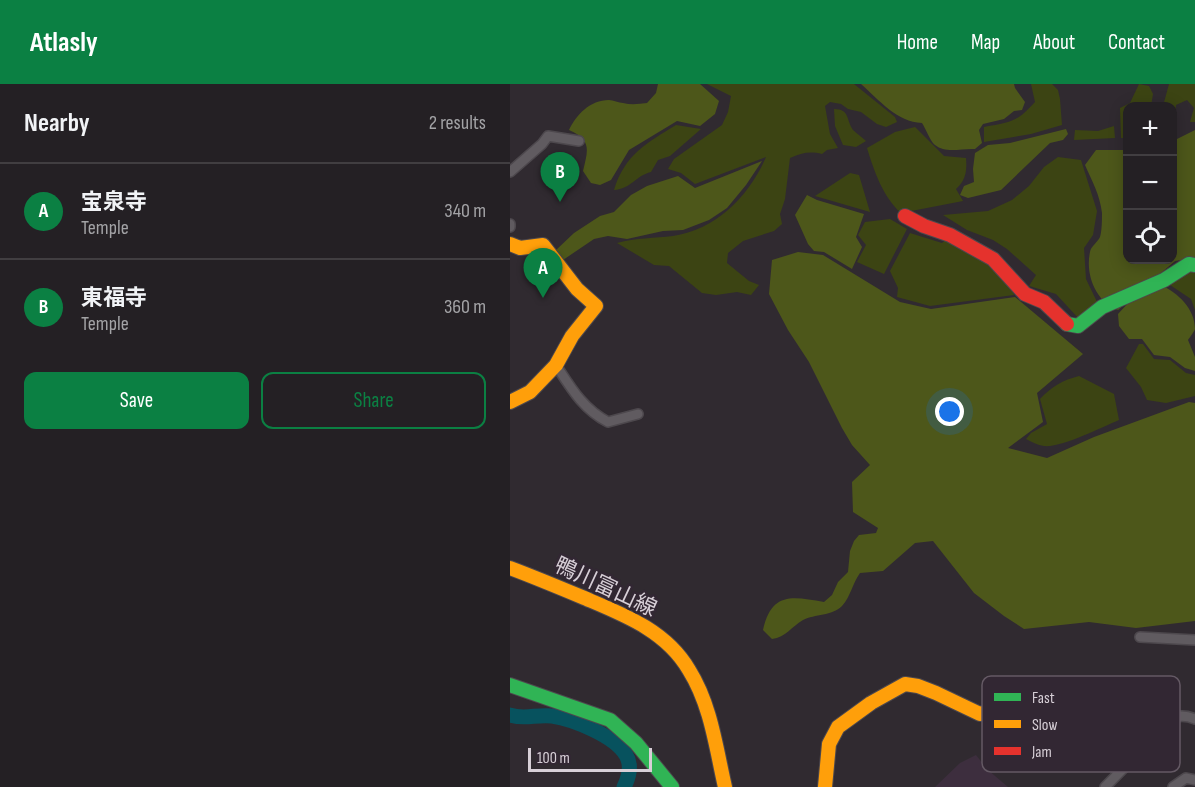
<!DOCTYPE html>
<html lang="en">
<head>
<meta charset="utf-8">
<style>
	:root { --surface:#242024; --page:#2c282c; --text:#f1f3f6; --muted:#a3a3a6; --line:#413e41; --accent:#0b8043 }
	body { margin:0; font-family:"Sofia Sans Condensed","Noto Sans JP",sans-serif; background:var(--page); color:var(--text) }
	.controls { position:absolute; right:18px; top:18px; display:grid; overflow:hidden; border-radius:12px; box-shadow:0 3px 15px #0003 }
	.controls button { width:54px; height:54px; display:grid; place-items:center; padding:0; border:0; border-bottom:2px solid var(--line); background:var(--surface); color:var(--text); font:30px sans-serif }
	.scale { position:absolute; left:18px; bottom:15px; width:124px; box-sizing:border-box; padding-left:6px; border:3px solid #d7cfd7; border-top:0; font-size:16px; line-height:21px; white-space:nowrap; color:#d7cfd7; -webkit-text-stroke:4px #322733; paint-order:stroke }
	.you { position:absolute; left:440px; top:328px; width:21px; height:21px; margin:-15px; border:4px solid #fff; border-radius:50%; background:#1a73e8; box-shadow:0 0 0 9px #1a73e833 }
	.badge { display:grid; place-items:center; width:39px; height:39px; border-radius:50%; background:var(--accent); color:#fff; font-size:20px; font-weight:700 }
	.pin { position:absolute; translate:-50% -50px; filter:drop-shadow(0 2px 3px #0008) }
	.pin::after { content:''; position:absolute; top:32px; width:21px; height:18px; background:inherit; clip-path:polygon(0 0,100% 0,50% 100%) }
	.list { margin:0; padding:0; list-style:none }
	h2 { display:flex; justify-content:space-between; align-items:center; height:78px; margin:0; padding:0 24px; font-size:26px }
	h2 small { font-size:20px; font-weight:400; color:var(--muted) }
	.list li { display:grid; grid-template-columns:39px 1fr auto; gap:18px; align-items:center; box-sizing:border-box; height:96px; padding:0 24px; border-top:2px solid var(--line) }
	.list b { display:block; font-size:22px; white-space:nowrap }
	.list p { margin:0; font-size:20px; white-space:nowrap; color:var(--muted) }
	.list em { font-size:20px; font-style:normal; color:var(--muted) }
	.actions { display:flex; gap:12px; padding:18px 24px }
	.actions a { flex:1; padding:14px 0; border:2px solid var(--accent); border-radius:12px; text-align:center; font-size:21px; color:var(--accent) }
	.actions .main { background:var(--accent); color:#fff }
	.icon { flex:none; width:33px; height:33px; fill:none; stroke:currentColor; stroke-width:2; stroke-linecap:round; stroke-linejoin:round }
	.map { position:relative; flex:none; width:685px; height:703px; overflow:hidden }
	header { display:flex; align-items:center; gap:36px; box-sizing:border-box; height:84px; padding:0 30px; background:var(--accent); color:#fff }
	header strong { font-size:28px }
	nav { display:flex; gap:33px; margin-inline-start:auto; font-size:21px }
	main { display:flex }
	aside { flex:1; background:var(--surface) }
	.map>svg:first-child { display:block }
	.built { fill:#3d2e3e }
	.green { fill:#3c4413 }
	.forest { fill:#4d571a }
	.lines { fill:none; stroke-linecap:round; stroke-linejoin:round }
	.river { stroke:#07525e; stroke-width:15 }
	.street-casing { stroke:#4d484d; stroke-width:12 }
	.fast-casing { stroke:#4d484d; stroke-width:16 }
	.slow-casing { stroke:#4d484d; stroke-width:16 }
	.jam-casing { stroke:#4d484d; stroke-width:16 }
	.street { stroke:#605b60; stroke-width:9 }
	.fast { stroke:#30b455; stroke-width:14 }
	.slow { stroke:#ff9f0a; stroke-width:14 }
	.jam { stroke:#e5322d; stroke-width:14 }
	.labels { text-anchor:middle; stroke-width:5; stroke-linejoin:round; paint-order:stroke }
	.street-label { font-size:22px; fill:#d7cfd7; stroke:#322733 }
	.key { fill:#322733; stroke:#645964; stroke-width:1.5 }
	.key-label { font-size:16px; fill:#d7cfd7 }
</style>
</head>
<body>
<header>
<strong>Atlasly</strong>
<nav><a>Home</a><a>Map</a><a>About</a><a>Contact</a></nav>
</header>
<main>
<aside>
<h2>Nearby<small>2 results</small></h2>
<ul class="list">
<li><span class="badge">A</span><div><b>宝泉寺</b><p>Temple</p></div><em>340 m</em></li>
<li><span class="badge">B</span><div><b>東福寺</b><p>Temple</p></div><em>360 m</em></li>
</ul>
<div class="actions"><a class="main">Save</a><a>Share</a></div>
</aside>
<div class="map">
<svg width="685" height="703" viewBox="0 0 685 703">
	<rect width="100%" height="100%" fill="#302a30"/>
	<path class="built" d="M466,671L478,686L498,703H425L450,679Z"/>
	<path class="green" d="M197,0H344L385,33L387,38L376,43L367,40L351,28L338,25L331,20L320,18L315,22L320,50L328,64L317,66L312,70C300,67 291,69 280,74L275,115L270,130L272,140L264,147L233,157L218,169L217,179L239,197L249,201L241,211L227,208L206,211L192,209L159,182L144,181L107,159C126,154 145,154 163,152C206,146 240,111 256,73L185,100L171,89L158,85L164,75L212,41L218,28L221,12Z
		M521,0H542L548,6L550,15L552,41L521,50L474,58V43C501,38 506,39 525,18Z
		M629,0L639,2L643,10L641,22H618L617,54H611L610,24L620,19Z
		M659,0H685V38H680L684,24L677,16L666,21L664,49L662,22H653Z
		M324,25C340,25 336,36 343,46C347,50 352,53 356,57L346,63L333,61L325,42Z
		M166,41L191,45L160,72L148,76L141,88C125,92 121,105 104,106C115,70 137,59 166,41Z
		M604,42L605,54L564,56L565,46L588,47Z
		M405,43L434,72L456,74C457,87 456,96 446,105L453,117L391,129C373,113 364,87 357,64L385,48Z
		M548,73L571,76L587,127L583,151L574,164L576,195L589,222L570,236L546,210L519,202L526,191L497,165L483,156L457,146L433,131L478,127L502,116L519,102L534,83Z
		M340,89L349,91L360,128L305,112Z
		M380,135L397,145L374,190L347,178L356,161L348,151L355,138Z
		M400,149L432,159L437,155C455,165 502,188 504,211L420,222L387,213L388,204L380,187Z
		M685,184V226L681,215L657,199Z
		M629,260H633L644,275L660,276L676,289L685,291V312L656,319L637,316L631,303L616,284Z
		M569,292L604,310L609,336C592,343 551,364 534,362C527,361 522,358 516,355L521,349L537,340L530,315C541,303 553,296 569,292Z"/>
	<path class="forest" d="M148,0H190L209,17L205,30L190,42L167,37L119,66L101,96L90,101L81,99L73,87C78,66 82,56 59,46C66,31 80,16 99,16C103,16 109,19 113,19C121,21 129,20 137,19L146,9Z
		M351,0H504L505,4L515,18L512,26L504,27L494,35L473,40L469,46L472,59L465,65C452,64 436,70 425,61C420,57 416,45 412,39C387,38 369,16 351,0Z
		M556,45L558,50L553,56L540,59L491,106L458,114L450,111L454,102L464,98L463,85L465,69L478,61L500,59Z
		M685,46V174L665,177L608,226C586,218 575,191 580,168C581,162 588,158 590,153C592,147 592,135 592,129C590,111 582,97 575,81L586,66H617L618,176H662L663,57Z
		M252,77L236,101L217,124L199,136L173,146L153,147L117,155L98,152L84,155L53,176L45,167L64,149L90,132L104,128L121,111L137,102L168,92L185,104Z
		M297,111L307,116L354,130L346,153L352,163L342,185L314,168L304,167L298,160L285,131Z
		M288,168L313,171L390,218L421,225L505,213L573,270L527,309L533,338L498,364L537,374L584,353L679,318L685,319V537L626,544L579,538L514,545L494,532L464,509L423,457L405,459L373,487L350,489C342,500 341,512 332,522C322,532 305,530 293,536C281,543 276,553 262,555L253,546C262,507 283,513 314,518L322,511L328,498L338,488L340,467L344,457L349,451L366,449L368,444L343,428L342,398L360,381L342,361L332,344L299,278L278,246L259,210L262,176Z
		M653,202C667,209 685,224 685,245C684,248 680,253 678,256L685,273V287L675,284L660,273L644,271L632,255H619L609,242L608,230L620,217Z"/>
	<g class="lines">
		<path class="river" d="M0,631C14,636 27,630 42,632C63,635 105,652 116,671C122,681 119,693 114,703"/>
		<g class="street-casing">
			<path id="street" d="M0,88L32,60L38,52L69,57
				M0,140V143
				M46,281C61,304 73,325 98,338L128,330
				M630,553L685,556
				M595,703C606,692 618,680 629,668C644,651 657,623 685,635
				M663,703L676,694L685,696"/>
		</g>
		<g class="fast-casing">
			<path id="fast" d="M557,240L568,242L592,223L654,196L679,180L685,181
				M0,601L100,636L126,659L162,703"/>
		</g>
		<g class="slow-casing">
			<path id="slow" d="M0,160L10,164L33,161L67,205L86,222L62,252L46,281L20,308L0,318
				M0,484C24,493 48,503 72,513C112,530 156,546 179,586C201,621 206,664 215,703
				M315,703L319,660L328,643L361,619L395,600L408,602L426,609L470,630L505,620L533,618L562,624L621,644H648"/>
		</g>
		<g class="jam-casing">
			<path id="jam" d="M395,132L414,142L440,151L483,175L515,210L534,218L557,240"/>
		</g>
		<use href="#street" class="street"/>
		<use href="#fast" class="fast"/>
		<use href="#slow" class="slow"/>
		<use href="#jam" class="jam"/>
	</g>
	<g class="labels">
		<g class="street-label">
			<text transform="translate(96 502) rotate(25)" y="8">鴨川富山線</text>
		</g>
	</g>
	<rect x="472" y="592" width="198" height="96" rx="9" class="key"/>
	<rect x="484" y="609" width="27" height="8" fill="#30b455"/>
	<rect x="484" y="636" width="27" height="8" fill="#ff9f0a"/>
	<rect x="484" y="663" width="27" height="8" fill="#e5322d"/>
	<g class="key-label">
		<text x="522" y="619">Fast</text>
		<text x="522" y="646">Slow</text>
		<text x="522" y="673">Jam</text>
	</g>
</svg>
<div class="controls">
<button>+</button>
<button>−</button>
<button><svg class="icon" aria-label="locate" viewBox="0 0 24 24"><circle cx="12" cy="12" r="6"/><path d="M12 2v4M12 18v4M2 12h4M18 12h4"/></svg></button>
</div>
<div class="scale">100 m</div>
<div class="you"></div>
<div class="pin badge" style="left:33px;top:214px">A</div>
<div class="pin badge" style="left:50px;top:118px">B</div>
</div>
</main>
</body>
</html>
